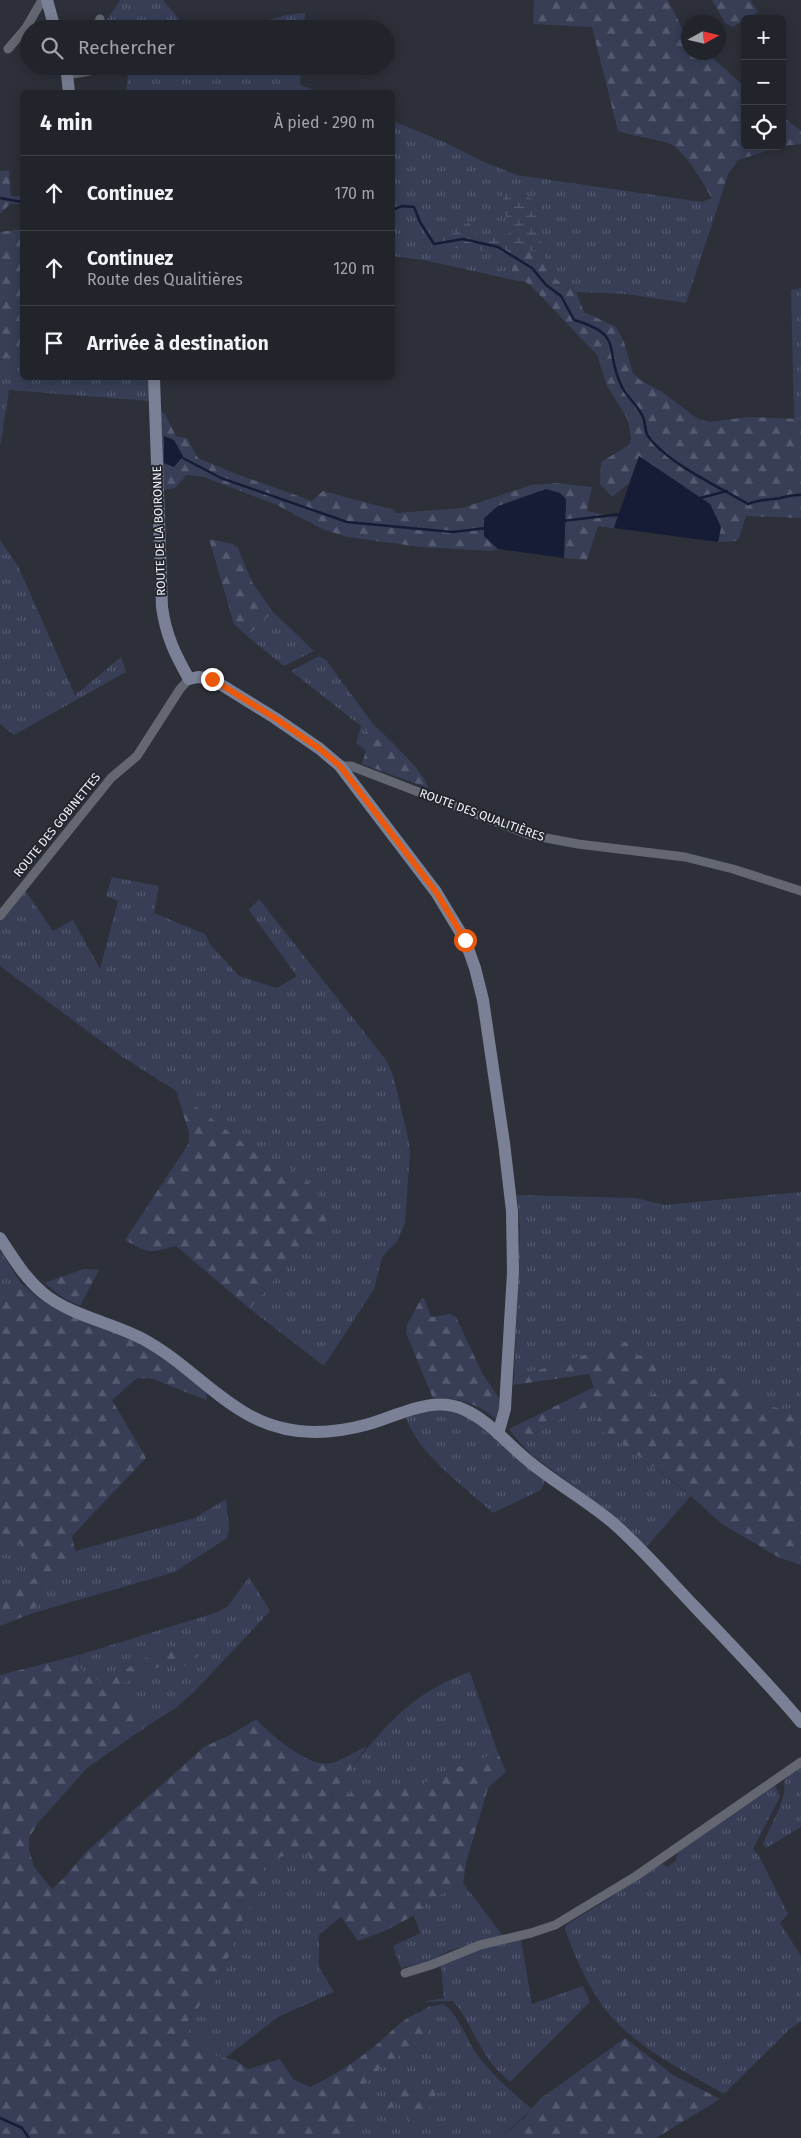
<!DOCTYPE html>
<html lang="fr">
<head>
<meta charset="utf-8">
<style>
	:root { --surface:#22242b; --page:#2a2c33; --text:#f1f3f6; --muted:#a2a4a9; --line:#3f4147 }
	body { margin:0; font-family:"Fira Sans",sans-serif; background:var(--page); color:var(--text) }
	.controls { position:absolute; right:15px; top:15px; display:grid; overflow:hidden; border-radius:8px; box-shadow:0 2px 12px #0003 }
	.controls button { width:45px; height:45px; display:grid; place-items:center; padding:0; border:0; border-bottom:1px solid var(--line); background:var(--surface); color:var(--text); font:25px sans-serif }
	.compass { position:absolute; left:681px; top:15px; width:45px; height:45px; border-radius:50%; background:var(--surface); box-shadow:0 2px 12px #0003; rotate:82deg }
	.stop { position:absolute; width:15px; height:15px; margin:-11px; border:4px solid #ea580c; border-radius:50%; background:#fff }
	.stop.end { background:#ea580c; border-color:#fff; box-shadow:0 1px 5px #0008 }
	.list { margin:0; padding:0; list-style:none }
	h2 { display:flex; justify-content:space-between; align-items:center; height:65px; margin:0; padding:0 20px; font-size:21px }
	h2 small { font-size:16px; font-weight:400; color:var(--muted) }
	.list li { display:grid; grid-template-columns:32px 1fr auto; gap:15px; align-items:center; box-sizing:border-box; height:75px; padding:0 20px; border-top:1px solid var(--line) }
	.list b { display:block; font-size:19px; white-space:nowrap }
	.list p { margin:0; font-size:16px; white-space:nowrap; color:var(--muted) }
	.list em { font-size:16px; font-style:normal; color:var(--muted) }
	.icon { flex:none; width:28px; height:28px; fill:none; stroke:currentColor; stroke-width:2; stroke-linecap:round; stroke-linejoin:round }
	.map { position:relative; flex:none; width:801px; height:2138px; overflow:hidden }
	.search { position:absolute; background:var(--surface); box-shadow:0 2px 12px #0003; left:20px; top:20px; width:375px; height:55px; display:flex; align-items:center; gap:12px; box-sizing:border-box; padding:0 18px; border-radius:28px; color:var(--muted); font-size:19px }
	.panel { position:absolute; background:var(--surface); box-shadow:0 2px 12px #0003; left:20px; top:90px; width:375px; height:290px; border-radius:8px }
	.map>svg:first-child { display:block }
	.grass { fill:url(#grass-tufts) }
	.forest { fill:url(#forest-firs) }
	.wetland { fill:url(#wetland-marsh) }
	.water { fill:#161c36 }
	.lines { fill:none; stroke-linecap:round; stroke-linejoin:round }
	.stream { stroke:#161c36; stroke-width:2.5 }
	.street { stroke:#646771; stroke-width:9 }
	.secondary { stroke:#7a8095; stroke-width:12 }
	.route { stroke:#ea580c; stroke-width:6 }
	.labels { text-anchor:middle; stroke-width:4; stroke-linejoin:round; paint-order:stroke }
	.street-label { font-size:12px; fill:#f1f3f8; stroke:#23262e }
</style>
</head>
<body>
<div class="map">
<svg width="801" height="2138" viewBox="0 0 801 2138">
	<defs>
		<pattern id="grass-tufts" width="24" height="20" patternUnits="userSpaceOnUse" patternTransform="scale(1.25)"><rect width="24" height="20" fill="#373e56"/><path d="M3 7l-1-3M5 7V3M7 7l1-3M15 17l-1-3M17 17v-4M19 17l1-3" fill="none" stroke="#545a6f"/></pattern>
		<pattern id="forest-firs" width="22" height="20" patternUnits="userSpaceOnUse" patternTransform="scale(1.25)"><rect width="22" height="20" fill="#373e56"/><path d="M5 1l3.5 6h-7zM16 11l3.5 6h-7z" fill="#545a6f"/></pattern>
		<pattern id="wetland-marsh" width="20" height="14" patternUnits="userSpaceOnUse" patternTransform="scale(1.25)"><rect width="20" height="14" fill="#373e56"/><path d="M1 5h8M5 5V1M11 12h8M15 12V8" fill="none" stroke="#545a6f"/></pattern>
	</defs>
	<rect width="100%" height="100%" fill="#2d3039"/>
	<path class="grass" d="M120,0H163L187,29H101Z
		M305,13L304,29H234L287,15Z
		M129,66H301L300,85L320,92H126Z
		M393,121L444,142L484,162L517,175L702,202L712,198L720,200L686,303L626,294L576,292L510,254L513,280L423,260L393,256Z
		M801,288V419H794L791,290Z
		M22,290V378H149V401L9,390L0,447V360H3L8,327Z
		M0,540L18,566L75,695L121,657L126,672L14,735L0,724Z
		M273,612L314,651L284,666L247,636Z
		M319,656L326,660L373,724L356,743L361,726L291,671Z
		M112,877L159,886L154,913L205,934L210,944L239,976L277,988L297,976L249,910L259,899L386,1060L393,1075L409,1142L410,1153L405,1223L398,1240L382,1257L374,1289L324,1366L250,1309L289,1261L333,1212L302,1175L246,1145L176,1091L121,1056L0,966V923L25,890L53,931L73,920L100,969L118,901L106,896Z
		M801,1192V1414L766,1405L730,1379L670,1388L649,1396L643,1386L633,1355L596,1351L514,1378L520,1227L517,1195L636,1198L665,1205Z
		M0,1251L21,1283L0,1294Z
		M597,1406L602,1412L593,1430L608,1433L691,1496L646,1547L598,1504L533,1456L520,1443L575,1410Z
		M453,1410L467,1416L545,1480L541,1490L493,1513C465,1487 418,1454 406,1418L424,1411Z
		M226,1499L229,1529L227,1538L175,1572L30,1614L75,1551L195,1518Z
		M5,1537L15,1538L41,1569L32,1580L0,1598V1540Z
		M249,1577L270,1611L195,1691L176,1708L150,1724L132,1699L118,1691V1686L196,1647H175L141,1660L104,1682L93,1679L79,1668L80,1659L79,1655L218,1612L228,1606Z
		M470,1672L498,1753L447,1771L415,1789C388,1780 356,1793 330,1798C368,1745 404,1694 470,1672Z
		M801,1767V1827L766,1848L763,1844C769,1828 788,1798 784,1782L789,1774Z
		M775,1785L780,1797L753,1849L759,1856L788,1914L780,1923L801,1956V2021L789,2030L724,2094C683,2070 634,2047 605,2009C587,1985 575,1957 565,1929L566,1925L605,1901L661,1863L667,1867L676,1861L677,1853Z
		M306,1850L327,1897L342,1916L319,1935V1967L334,1992L278,2017L225,2058L216,2056L203,2039L189,2033L187,2023L209,1993L229,1956L244,1915L265,1884L263,1868L272,1859Z
		M463,1883L503,1936L448,1951L428,1962L401,1968L393,1946L420,1933L414,1915L420,1912L426,1902Z
		M521,1939L532,2004L583,1986L590,2002L510,2082C500,2073 491,2064 484,2052C473,2035 466,2016 453,2001L420,2002L444,1998L441,1965L478,1949Z
		M444,2004C459,2017 464,2033 474,2050C489,2073 511,2091 532,2109L500,2138H343L352,2133L365,2116L393,2107V2097L359,2099L357,2092L383,2065L425,2042L429,2024L420,2012L428,2007Z"/>
	<path class="forest" d="M534,0H668L688,40V52L707,53L745,87V146H782L738,160L728,174L720,200L712,198C703,184 685,149 668,143C652,138 635,137 618,131L592,27L533,24Z
		M712,0H750L758,12L733,27L725,23Z
		M782,116L801,131V144L782,146Z
		M9,170L11,196L22,197V204H10L0,214V171Z
		M22,229V290L19,320L9,327L21,340L14,355L0,360V232Z
		M515,249L543,253L552,277L576,292L584,312L616,327L624,342L633,373L640,380L662,392L698,419L709,422L749,417L801,419V518L746,516L739,538L736,541L718,542L721,527L639,456L629,483L612,497L600,484L601,462L629,445L631,439L628,420L607,386L597,355L533,288L526,282L513,280L510,254Z
		M159,410L165,414L176,436L187,438L198,458L234,473L312,501L323,491L394,510L396,513L462,508L531,485L557,483L592,487L587,511L617,518L614,528L598,526L587,560L564,558L566,499L484,536L498,549L491,551L421,547L347,537L322,529L277,505L251,495L204,477L187,475L175,488L161,490Z
		M209,539L233,544L238,548L252,582L273,612L247,636L234,624Z
		M373,724C384,734 428,776 428,788L362,764L366,751L356,743Z
		M176,1091L246,1145L302,1175L334,1212L289,1261L250,1309L176,1246C148,1253 150,1254 125,1240L189,1143V1133Z
		M84,1269L99,1270L80,1306L65,1299L44,1283Z
		M21,1283L38,1298L54,1308L144,1345L201,1387L207,1394L206,1400L153,1379L137,1378L112,1400L146,1458L72,1536L75,1551L30,1614L0,1626V1598L32,1580L41,1569L15,1538H5L0,1540V1294Z
		M424,1298L431,1317L450,1314L456,1317L482,1373L500,1400L496,1419C478,1403 457,1397 433,1398L406,1333L407,1325L421,1299Z
		M617,1342H627L633,1355L658,1356L665,1373L643,1386L649,1396L701,1377L730,1379L766,1405L801,1414V1565L780,1558L722,1524L684,1490L608,1433L593,1430L601,1412L597,1406L575,1410L520,1443L509,1429L594,1387L589,1374L513,1385L514,1378L596,1351L611,1352Z
		M175,1647H196L198,1656L185,1666L169,1662L118,1686V1691L132,1699L150,1724L87,1768L38,1823L29,1838V1849L34,1867L52,1889L64,1878L86,1852L204,1747L232,1734L256,1719C270,1734 309,1769 332,1763C344,1759 356,1751 367,1746L330,1798C357,1793 388,1780 415,1789L447,1771L498,1753L506,1772L488,1788L466,1863L463,1883L426,1902L420,1912L387,1930L358,1941L327,1897L306,1850L272,1859L263,1868L265,1884L244,1915L229,1956L209,1993L187,2023L189,2033L203,2039L216,2056L235,2060L248,2069L280,2059L293,2079L310,2087C332,2077 351,2064 370,2050C387,2037 400,2019 420,2012L429,2024L425,2042L383,2065L357,2092L359,2099L393,2097V2107L366,2116L352,2133L343,2138H0V1675L79,1655L80,1668L93,1679L104,1682L141,1660Z
		M625,2038L673,2075L720,2099L656,2138H500L526,2116L540,2099Z
		M434,2084L439,2088L422,2122H410L398,2101L405,2087Z"/>
	<path class="wetland" d="M501,185L534,200L543,252L515,249L510,254L467,249L431,247V235L450,236L463,216L479,236L509,234Z"/>
	<path class="water" d="M164,436L174,440L183,456L174,467L164,463Z
		M639,456L710,504L721,527L718,542L614,528Z
		M546,489L560,493L566,499L564,558L498,549L484,536V518L498,506Z"/>
	<g class="lines">
		<path class="stream" d="M0,198L22,202
			M392,210L402,206L414,207L420,222L434,244L463,239L498,247L532,268L546,285L561,296L574,320C626,335 603,350 622,387C627,397 637,405 642,415C646,421 644,430 648,436C667,463 719,487 748,504C757,500 763,500 773,499C784,499 787,494 801,495
			M179,456L221,478L347,522L452,532L487,528
			M700,498L727,491
			M562,521L622,514
			M0,2118L22,2128L29,2138"/>
		<path class="street" d="M96,29L100,19
			M8,49L26,28L41,2L44,0
			M67,75L90,71L92,66
			M340,766H351L530,835L578,844L685,857L733,869L801,891
			M0,916L111,778L137,756L180,689L189,679
			M405,1973L431,1965L480,1945L531,1933L555,1925L636,1876L801,1762"/>
		<path class="secondary" d="M47,0L55,29
			M66,66L69,92
			M154,378L162,607C166,636 175,654 189,679L198,677L212,679L275,718L320,749L340,766L436,892L465,940L475,968L483,1000L504,1143L512,1211L513,1272L506,1390L505,1409L498,1434
			M0,1238C13,1258 25,1278 43,1293C71,1316 111,1322 143,1339C205,1373 237,1432 315,1432C333,1432 351,1429 369,1424C400,1415 433,1395 465,1410C491,1422 509,1446 531,1463C557,1484 587,1501 612,1522C642,1548 668,1579 696,1608C731,1645 767,1682 801,1722"/>
	</g>
	<g class="lines">
		<path class="route" d="M212,679L275,718L320,749L340,766L436,892L465,940"/>
	</g>
	<g class="labels">
		<g class="street-label">
			<text transform="translate(159 531) rotate(-92)" y="4">ROUTE DE LA BOIRONNE</text>
			<text transform="translate(482 815) rotate(20)" y="4">ROUTE DES QUALITIÈRES</text>
			<text transform="translate(57 825) rotate(-51)" y="4">ROUTE DES GOBINETTES</text>
		</g>
	</g>
</svg>
<div class="controls">
<button>+</button>
<button>−</button>
<button><svg class="icon" aria-label="locate" viewBox="0 0 24 24"><circle cx="12" cy="12" r="6"/><path d="M12 2v4M12 18v4M2 12h4M18 12h4"/></svg></button>
</div>
<svg class="compass" viewBox="-18 -18 36 36"><path d="M0-13l5 13h-10z" fill="#e53935"/><path d="M0 13l5-13h-10z" fill="#a2a4a9"/></svg>
<div class="stop" style="left:465px;top:940px"></div>
<div class="stop end" style="left:212px;top:679px"></div>
<div class="search"><svg class="icon" aria-label="search" viewBox="0 0 24 24"><circle cx="10" cy="10" r="6"/><path d="M15 15l6 6"/></svg>Rechercher</div>
<section class="panel">
<h2>4 min<small>À pied · 290 m</small></h2>
<ul class="list">
<li><svg class="icon" aria-label="ahead" viewBox="0 0 24 24"><path d="M12 20V5M6 11l6-6 6 6"/></svg><div><b>Continuez</b></div><em>170 m</em></li>
<li><svg class="icon" aria-label="ahead" viewBox="0 0 24 24"><path d="M12 20V5M6 11l6-6 6 6"/></svg><div><b>Continuez</b><p>Route des Qualitières</p></div><em>120 m</em></li>
<li><svg class="icon" aria-label="arrive" viewBox="0 0 24 24"><path d="M6 21V4h12l-3 4 3 4H6"/></svg><div><b>Arrivée à destination</b></div></li>
</ul>
</section>
</div>
</body>
</html>
